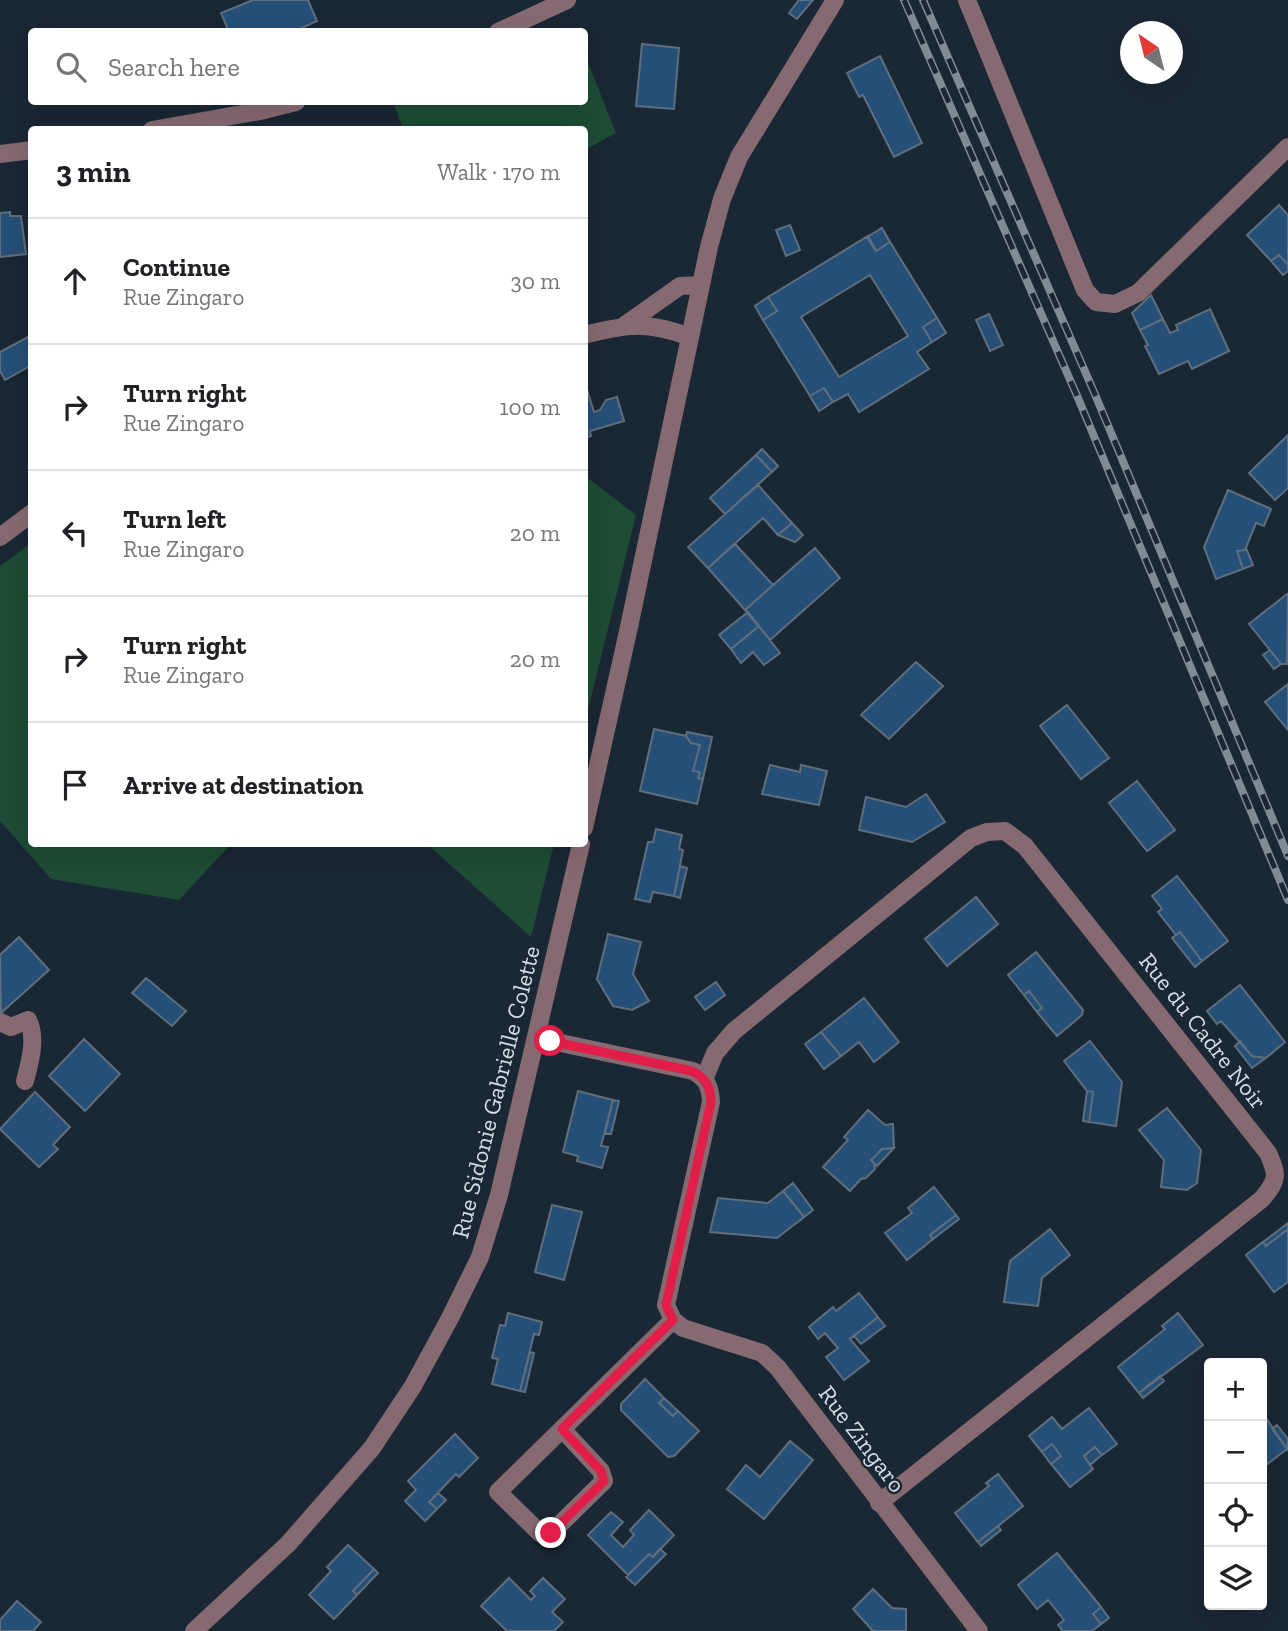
<!DOCTYPE html>
<html lang="en">
<head>
<meta charset="utf-8">
<style>
	:root { --surface:#fff; --page:#f2f2f2; --text:#202124; --muted:#757577; --line:#e0e0e0 }
	body { margin:0; font-family:"Zilla Slab",serif; background:var(--page); color:var(--text) }
	.controls { position:absolute; right:21px; bottom:21px; display:grid; overflow:hidden; border-radius:7px; box-shadow:0 7px 28px #0002 }
	.controls button { width:63px; height:63px; display:grid; place-items:center; padding:0; border:0; border-bottom:2px solid var(--line); background:var(--surface); color:var(--text); font:35px sans-serif }
	.compass { position:absolute; left:1120px; top:21px; width:63px; height:63px; border-radius:50%; background:var(--surface); box-shadow:0 7px 28px #0002; rotate:325deg }
	.stop { position:absolute; width:21px; height:21px; margin:-16px; border:5px solid #e11d48; border-radius:50%; background:#fff }
	.stop.end { background:#e11d48; border-color:#fff; box-shadow:0 2px 7px #0008 }
	.list { margin:0; padding:0; list-style:none }
	h2 { display:flex; justify-content:space-between; align-items:center; height:91px; margin:0; padding:0 28px; font-size:30px }
	h2 small { font-size:23px; font-weight:400; color:var(--muted) }
	.list li { display:grid; grid-template-columns:46px 1fr auto; gap:21px; align-items:center; box-sizing:border-box; height:126px; padding:0 28px; border-top:2px solid var(--line) }
	.list b { display:block; font-size:26px; white-space:nowrap }
	.list p { margin:0; font-size:23px; white-space:nowrap; color:var(--muted) }
	.list em { font-size:23px; font-style:normal; color:var(--muted) }
	.icon { flex:none; width:38px; height:38px; fill:none; stroke:currentColor; stroke-width:2; stroke-linecap:round; stroke-linejoin:round }
	.map { position:relative; flex:none; width:1288px; height:1631px; overflow:hidden }
	.search { position:absolute; background:var(--surface); box-shadow:0 7px 28px #0002; left:28px; top:28px; width:560px; height:77px; display:flex; align-items:center; gap:18px; box-sizing:border-box; padding:0 24px; border-radius:7px; color:var(--muted); font-size:26px }
	.panel { position:absolute; background:var(--surface); box-shadow:0 7px 28px #0002; left:28px; top:126px; width:560px; height:721px; border-radius:7px }
	.map>svg:first-child { display:block }
	.green { fill:#1e4c35 }
	.building { fill:#254f76; stroke:#5f6e7d; stroke-width:2; fill-rule:evenodd }
	.lines { fill:none; stroke-linecap:round; stroke-linejoin:round }
	.minor { stroke:#866a71; stroke-width:18 }
	.rail-casing { stroke:#808b96; stroke-width:8 }
	.rail { stroke:#1a2734; stroke-width:5; stroke-dasharray:16; stroke-linecap:butt }
	.route { stroke:#e11d48; stroke-width:9 }
	.labels { text-anchor:middle; stroke-width:5; stroke-linejoin:round; paint-order:stroke }
	.street-label { font-size:24px; fill:#d6dfe8; stroke:#1a2734 }
</style>
</head>
<body>
<div class="map">
<svg width="1288" height="1631" viewBox="0 0 1288 1631">
	<rect width="100%" height="100%" fill="#1a2734"/>
	<path class="green" d="M585,55L616,133L585,150L584,130L403,129L394,104L400,102H584Z
		M585,476L636,515L585,722Z
		M31,543L32,844H231L179,900L51,879L0,821V566Z
		M427,844H554L531,937Z"/>
	<path class="building" d="M253,0H308L317,21L293,32H229L221,13Z
		M799,0H813L797,19L789,13Z
		M642,44L679,48L674,109L636,106Z
		M880,56L922,143L894,157L863,95L859,97L847,73Z
		M1279,205L1288,215V265L1279,255L1271,261L1247,235Z
		M10,212V216H21L26,254L0,257V213Z
		M790,225L800,250L786,256L776,230Z
		M882,228L890,242L876,251L867,237Z
		M868,236L876,251L890,242L937,318L923,327L932,342L917,352L929,369L859,412L848,394L833,402L824,388L810,396L763,320L777,311L768,297ZM870,275L908,336L839,377L801,317Z
		M1279,255L1288,265V271L1283,275L1271,261Z
		M1151,295L1163,319L1140,330L1132,313Z
		M768,297L777,311L763,320L755,306Z
		M1210,309L1229,351L1192,369L1188,361L1159,374L1145,346L1148,345L1140,330L1163,319L1170,333L1178,330L1176,325Z
		M989,314L1003,345L990,351L976,320Z
		M937,318L946,333L932,342L923,327Z
		M32,335V365L5,380L0,371V352Z
		M585,383L594,412L600,410L606,400L617,397L624,421L590,431L591,436L584,438Z
		M824,388L833,402L819,411L810,396Z
		M1288,435V488L1275,500L1249,473Z
		M762,449L778,466L772,472L756,455Z
		M756,455L772,472L725,514L710,498Z
		M758,485L792,523L778,535L763,518L708,568L688,547Z
		M1228,490L1271,509L1264,526L1256,523L1245,550L1237,551L1243,569L1216,579L1204,547Z
		M792,523L803,535L795,542L778,535Z
		M735,544L773,585L745,610L708,568Z
		M815,548L840,578L770,640L745,610Z
		M1246,548L1253,565L1243,569L1237,551L1245,550Z
		M1287,594L1288,596L1287,664H1281L1249,624Z
		M748,612L759,626L731,649L719,635Z
		M759,626L780,653L764,665L753,652L741,663L731,649Z
		M1270,650L1281,664L1274,669L1263,655Z
		M916,662L943,686L889,739L861,715Z
		M1288,684V730L1265,702Z
		M1067,705L1109,758L1081,779L1040,726Z
		M654,729L686,736L691,743L700,745L693,771L700,772L698,778L703,779L697,804L640,791Z
		M687,732L712,737L703,779L698,778L700,772L693,771L700,745L691,743L686,736Z
		M770,765L800,772L801,765L827,771L819,805L762,794Z
		M1137,781L1175,830L1147,851L1109,803Z
		M926,794L945,822L912,842L859,830L866,797L906,807Z
		M656,829L682,835L679,849L683,850L674,896L653,892L650,902L635,899L648,842H653Z
		M680,866L687,868L680,898L674,896Z
		M1177,876L1228,941L1202,961L1180,932L1176,935L1158,912L1162,909L1152,896Z
		M976,897L998,924L947,966L925,939Z
		M1180,932L1202,961L1195,967L1172,938Z
		M608,934L641,942L633,974L649,1001L632,1010L613,1006L597,979Z
		M19,937L49,970L1,1013L0,955Z
		M1036,952L1083,1010L1082,1015L1057,1036L1037,1012L1042,1008L1029,991L1024,995L1008,975Z
		M146,978L186,1011L172,1026L132,993Z
		M716,982L725,995L705,1010L695,997Z
		M1240,985L1285,1042L1266,1058L1252,1056L1221,1021L1217,1024L1207,1011Z
		M1029,991L1042,1008L1037,1012L1024,995Z
		M864,998L899,1042L874,1062L859,1042L841,1056L821,1032Z
		M821,1032L841,1056L824,1069L805,1044Z
		M84,1039L120,1074L85,1111L49,1076Z
		M1090,1041L1122,1082L1116,1126L1089,1122L1093,1092L1087,1091L1064,1061Z
		M1240,1041L1252,1056L1266,1058L1252,1068L1235,1046Z
		M578,1091L613,1100L601,1146L608,1147L602,1168L577,1161L578,1156L563,1152Z
		M1087,1091L1093,1092L1089,1122L1083,1121Z
		M35,1092L70,1127L53,1145L58,1149L39,1167L0,1129Z
		M613,1100L619,1101L611,1134L605,1133Z
		M1167,1108L1201,1150L1197,1183L1187,1190L1161,1187L1164,1160L1139,1130Z
		M868,1110L885,1125L893,1124L894,1148L882,1149L871,1160L874,1163L875,1169L866,1178L861,1179L850,1191L823,1167L848,1140L844,1137Z
		M894,1148L877,1166L871,1160L882,1149Z
		M793,1183L813,1210L804,1217L783,1191Z
		M934,1187L956,1215L930,1235L933,1239L907,1260L885,1233L912,1213L908,1208Z
		M783,1191L804,1217L777,1238L710,1232L718,1198L768,1203Z
		M552,1205L582,1212L564,1280L535,1272Z
		M956,1215L959,1219L933,1239L930,1235Z
		M1288,1223V1229L1266,1246L1263,1242Z
		M1050,1229L1070,1255L1042,1278L1038,1306L1004,1302L1010,1261Z
		M1288,1229V1282L1274,1292L1246,1255L1263,1242L1266,1246Z
		M859,1293L878,1317L850,1339L869,1361L844,1380L826,1357L838,1348L825,1333L818,1339L809,1327L833,1307L836,1311Z
		M508,1313L542,1322L539,1335L534,1334L520,1391L492,1384L498,1359L492,1358L500,1325L505,1326Z
		M1178,1313L1203,1345L1139,1393L1118,1367L1165,1329L1162,1326Z
		M878,1317L885,1326L861,1344L854,1336Z
		M530,1352L534,1353L525,1392L520,1391Z
		M1160,1376L1164,1381L1143,1398L1139,1393Z
		M645,1379L664,1398L659,1403L673,1416L678,1411L699,1431L674,1456L668,1457L621,1410V1404Z
		M664,1398L678,1411L673,1416L659,1403Z
		M1089,1408L1117,1444L1102,1455L1095,1447L1084,1456L1093,1469L1070,1487L1051,1464L1061,1456L1052,1444L1042,1452L1029,1436L1052,1417L1062,1429Z
		M1262,1412L1287,1449L1262,1468Z
		M1277,1425L1288,1439L1287,1449L1272,1429Z
		M455,1434L478,1458L459,1477L456,1474L429,1502L437,1509L425,1521L405,1501L416,1490L408,1481Z
		M790,1441L813,1460L764,1519L727,1489L746,1465L760,1477Z
		M1052,1444L1061,1456L1051,1464L1042,1452Z
		M1095,1447L1102,1455L1090,1465L1084,1456Z
		M998,1474L1023,1506L978,1542L955,1513L989,1486L986,1483Z
		M438,1493L446,1500L437,1509L429,1502Z
		M649,1510L674,1535L653,1557L649,1554L628,1575L588,1535L611,1512L623,1522L611,1535L623,1547L634,1535L630,1530Z
		M998,1526L1001,1530L981,1546L978,1542Z
		M348,1545L374,1569L353,1591L357,1595L334,1619L309,1595L331,1571L327,1567Z
		M660,1549L666,1554L635,1585L626,1577L649,1554L653,1557Z
		M1057,1553L1101,1607L1093,1614L1101,1624L1092,1631H1063L1058,1625L1064,1620L1048,1600L1037,1609L1018,1585Z
		M374,1569L378,1573L357,1595L353,1591Z
		M509,1578L531,1600L535,1596L530,1591L543,1578L565,1599L552,1612L563,1622L554,1631H507L481,1606Z
		M873,1589L892,1608L906,1609V1631H873L853,1609Z
		M17,1601L41,1622L33,1631H0V1620Z
		M1101,1607L1109,1618L1101,1624L1093,1614Z"/>
	<g class="lines">
		<path class="minor" d="M967,0L1085,290L1096,302L1115,304L1138,293L1288,147
			M498,32L567,0
			M152,130L260,111L296,102
			M0,154L32,150
			M625,325L680,286L701,285
			M584,335C628,324 647,321 690,337
			M0,537L32,513
			M584,828L629,627L709,247L722,199L739,157L835,0
			M0,1022L11,1027L28,1020C37,1038 30,1062 25,1081
			M537,1038L693,1071C707,1079 710,1086 711,1102L666,1305L673,1320L683,1328L762,1353L778,1368L979,1631
			M705,1077L715,1053L734,1031L971,838L987,832L1005,831L1025,846L1268,1153C1278,1175 1278,1180 1262,1199L879,1503
			M562,1429L601,1471L604,1481L551,1533H540L498,1492L673,1320
			M194,1631L288,1544L372,1448L413,1386L450,1318L480,1257L499,1195L581,844"/>
		<g class="rail-casing">
			<path id="rail" d="M904,0L1078,398L1288,900
				M923,0L1094,392L1288,856"/>
		</g>
		<use href="#rail" class="rail"/>
	</g>
	<g class="lines">
		<path class="route" d="M550,1041L692,1071C707,1079 710,1086 711,1102L666,1305L673,1320L562,1429L601,1471L604,1481L551,1533"/>
	</g>
	<g class="labels">
		<g class="street-label">
			<text transform="translate(1203 1031) rotate(52)" y="8">Rue du Cadre Noir</text>
			<text transform="translate(496 1092) rotate(-76)" y="8">Rue Sidonie Gabrielle Colette</text>
			<text transform="translate(862 1439) rotate(53)" y="8">Rue Zingaro</text>
		</g>
	</g>
</svg>
<div class="controls">
<button>+</button>
<button>−</button>
<button><svg class="icon" aria-label="locate" viewBox="0 0 24 24"><circle cx="12" cy="12" r="6"/><path d="M12 2v4M12 18v4M2 12h4M18 12h4"/></svg></button>
<button><svg class="icon" aria-label="layers" viewBox="0 0 24 24"><path d="M12 4l9 5-9 5-9-5zM3 14l9 5 9-5"/></svg></button>
</div>
<svg class="compass" viewBox="-18 -18 36 36"><path d="M0-13l5 13h-10z" fill="#e53935"/><path d="M0 13l5-13h-10z" fill="#757577"/></svg>
<div class="stop" style="left:550px;top:1041px"></div>
<div class="stop end" style="left:551px;top:1533px"></div>
<div class="search"><svg class="icon" aria-label="search" viewBox="0 0 24 24"><circle cx="10" cy="10" r="6"/><path d="M15 15l6 6"/></svg>Search here</div>
<section class="panel">
<h2>3 min<small>Walk · 170 m</small></h2>
<ul class="list">
<li><svg class="icon" aria-label="ahead" viewBox="0 0 24 24"><path d="M12 20V5M6 11l6-6 6 6"/></svg><div><b>Continue</b><p>Rue Zingaro</p></div><em>30 m</em></li>
<li><svg class="icon" aria-label="right" viewBox="0 0 24 24"><path d="M7 20v-9h11M14 6l5 5-5 5"/></svg><div><b>Turn right</b><p>Rue Zingaro</p></div><em>100 m</em></li>
<li><svg class="icon" aria-label="left" viewBox="0 0 24 24"><path d="M17 20v-9H6M10 6l-5 5 5 5"/></svg><div><b>Turn left</b><p>Rue Zingaro</p></div><em>20 m</em></li>
<li><svg class="icon" aria-label="right" viewBox="0 0 24 24"><path d="M7 20v-9h11M14 6l5 5-5 5"/></svg><div><b>Turn right</b><p>Rue Zingaro</p></div><em>20 m</em></li>
<li><svg class="icon" aria-label="arrive" viewBox="0 0 24 24"><path d="M6 21V4h12l-3 4 3 4H6"/></svg><div><b>Arrive at destination</b></div></li>
</ul>
</section>
</div>
</body>
</html>
